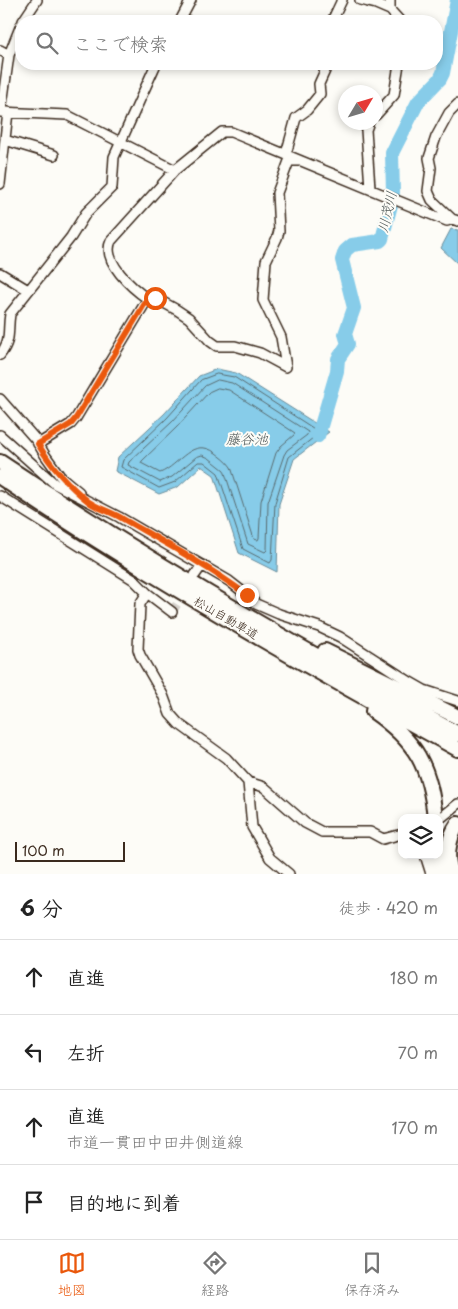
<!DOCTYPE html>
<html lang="ja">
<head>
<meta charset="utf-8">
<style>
	:root { --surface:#fff; --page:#f6f6f6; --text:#222; --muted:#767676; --line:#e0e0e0; --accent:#ea580c }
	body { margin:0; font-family:"Playpen Sans","Klee One",sans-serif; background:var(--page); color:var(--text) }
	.controls { position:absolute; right:15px; bottom:15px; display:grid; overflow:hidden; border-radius:10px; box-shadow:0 2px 8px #0003 }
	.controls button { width:45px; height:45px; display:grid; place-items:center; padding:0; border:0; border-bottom:1px solid var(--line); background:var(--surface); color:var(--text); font:25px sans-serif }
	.compass { position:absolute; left:338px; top:85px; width:45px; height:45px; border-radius:50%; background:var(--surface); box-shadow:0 2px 8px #0003; rotate:52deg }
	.scale { position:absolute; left:15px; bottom:12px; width:110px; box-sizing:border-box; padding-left:5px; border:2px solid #3b2a1e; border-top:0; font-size:14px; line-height:18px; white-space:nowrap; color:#3b2a1e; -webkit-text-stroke:4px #fdfcf7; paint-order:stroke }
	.stop { position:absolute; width:15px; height:15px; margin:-11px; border:4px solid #ea580c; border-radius:50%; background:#fff }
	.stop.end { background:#ea580c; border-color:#fff; box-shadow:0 1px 5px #0008 }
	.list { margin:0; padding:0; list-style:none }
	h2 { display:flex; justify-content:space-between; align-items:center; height:65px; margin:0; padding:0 20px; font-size:21px }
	h2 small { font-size:16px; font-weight:400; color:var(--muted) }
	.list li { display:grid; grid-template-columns:32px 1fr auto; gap:15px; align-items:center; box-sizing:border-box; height:75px; padding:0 20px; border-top:1px solid var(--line) }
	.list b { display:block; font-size:19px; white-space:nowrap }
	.list p { margin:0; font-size:16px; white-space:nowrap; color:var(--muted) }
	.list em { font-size:16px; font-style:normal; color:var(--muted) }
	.icon { flex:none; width:28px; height:28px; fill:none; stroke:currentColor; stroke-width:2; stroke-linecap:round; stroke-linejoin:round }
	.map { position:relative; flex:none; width:458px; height:874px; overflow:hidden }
	.search { position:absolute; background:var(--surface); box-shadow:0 2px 8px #0003; left:15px; right:15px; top:15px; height:55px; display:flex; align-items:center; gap:12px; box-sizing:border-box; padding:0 18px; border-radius:20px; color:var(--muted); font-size:19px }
	.sheet { height:365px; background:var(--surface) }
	nav { display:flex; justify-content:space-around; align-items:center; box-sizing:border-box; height:70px; border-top:1px solid var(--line); background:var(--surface); font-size:14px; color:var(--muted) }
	nav a { display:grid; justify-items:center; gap:2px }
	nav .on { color:var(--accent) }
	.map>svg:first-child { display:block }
	.water { fill:#87cce9; stroke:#698b98 }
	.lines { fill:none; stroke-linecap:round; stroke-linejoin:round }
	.shore { stroke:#596b6f; stroke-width:1 }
	.river { stroke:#87cce9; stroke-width:14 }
	.minor-tunnel { stroke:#d6d2cc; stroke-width:9; stroke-dasharray:9 4.5; stroke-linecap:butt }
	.minor-casing { stroke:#3b2a1e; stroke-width:12 }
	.highway-casing { stroke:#3b2a1e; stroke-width:18 }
	.minor { stroke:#fdfcf7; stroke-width:9 }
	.highway { stroke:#fdfcf7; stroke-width:14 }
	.route { stroke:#ea580c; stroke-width:6 }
	.labels { text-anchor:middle; stroke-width:4; stroke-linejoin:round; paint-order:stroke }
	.street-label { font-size:12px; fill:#3b2a1e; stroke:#fdfcf7 }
	.water-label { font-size:14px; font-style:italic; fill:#525b5b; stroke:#fdfcf7 }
</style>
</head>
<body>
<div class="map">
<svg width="458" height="874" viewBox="0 0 458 874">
	<rect width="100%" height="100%" fill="#fdfcf7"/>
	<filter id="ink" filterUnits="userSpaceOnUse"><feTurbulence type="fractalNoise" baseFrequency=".02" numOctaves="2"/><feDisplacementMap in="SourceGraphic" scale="10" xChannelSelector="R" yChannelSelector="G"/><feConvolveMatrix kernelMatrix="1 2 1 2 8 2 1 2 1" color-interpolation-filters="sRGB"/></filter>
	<g filter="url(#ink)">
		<path class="water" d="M451,229L458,230V264L441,248Z
			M217,369L236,373L329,432L294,459L279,504L277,572L239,553L214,475L201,466L178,487L159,494L115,471L118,457L164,414L199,376Z"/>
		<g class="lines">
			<path class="shore" d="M217,374L234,377L319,432L318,434L289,457L275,503L272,560L270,563L243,549L218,473L204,462H198L175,482L159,488L121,467L123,460L167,418L201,380Z
				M218,380L232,383L308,432L307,435L287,450L284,455L268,502L267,550L265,552L248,544L224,470L209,458L202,455L196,457L172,477L160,482L128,465L129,462L172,422L205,386Z
				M218,388L229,390L295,433L294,435L281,446L276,453L261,501L259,538L258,540L254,539L231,467C227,461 221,457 216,453C192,436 180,465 160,473L141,463L142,461L177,427L209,392Z"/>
			<path class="river" d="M318,436L337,371L338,359L348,344L345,334L354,308L342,260L345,251L352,245L380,241L382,239L391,205L393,192L392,153L418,102L440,79L443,73L457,0"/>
			<path class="minor-tunnel" d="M172,612L186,590"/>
			<g class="minor-casing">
				<path id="minor" d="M360,0L376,4L390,10
					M390,0V10L400,21
					M23,21L37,0
					M180,21L191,0
					M332,21L342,0
					M0,50L9,55
					M0,112L67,115L175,170
					M1,112L9,55L21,25
					M376,115L394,95L399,64
					M369,122L366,130L370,188
					M5,140L54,155
					M286,154L296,118L307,110L320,94L319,84L328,64
					M0,184L8,112
					M452,219L432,200L428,191L431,168L429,158L436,137L449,113L458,104
					M0,273L28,290
					M148,299C133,289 101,261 111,241L175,170L222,132H231L447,221L452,219L458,221
					M0,355C12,339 7,332 10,314L71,237L86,213L112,187L114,157L156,64
					M286,367L281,337L263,300L266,261L277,238L279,231L277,193L289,161H299
					M0,399L36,440L45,455L60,476L79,492
					M0,435L55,484L119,517L162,542L229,581L247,595L256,604L279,614L319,627L340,637L410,682L424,690L458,701
					M38,444L71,424L76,418L150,295L177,310L189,318L210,341L217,346H235L260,353L286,367
					M0,496L134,580L147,593L172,612
					M195,575L202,565
					M147,593L140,604L138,649L140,655L163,695L170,714L179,724L226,758L248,782L252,827L270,858L289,874
					M248,782L264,787L305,823L322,832H370L383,839L402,834
					M442,817L458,804
					M425,855L431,874"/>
			</g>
			<g class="highway-casing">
				<path id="highway" d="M0,462C148,561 301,650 458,734
					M0,477C148,576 302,664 458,749
					M325,651L458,717
					M373,711C416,741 430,766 435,818
					M436,855L441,874
					M452,874C445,858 448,838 458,824"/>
			</g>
			<use href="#minor" class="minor"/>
			<use href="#highway" class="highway"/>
		</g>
	</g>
	<g class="lines" filter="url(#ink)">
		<path class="route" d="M155,298L150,295L76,418L71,424L38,444C51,466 69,486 89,502C99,509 112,512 123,519C165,543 208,566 247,595"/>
	</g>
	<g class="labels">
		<g class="street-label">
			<text transform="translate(226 618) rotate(30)" y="4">松山自動車道</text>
		</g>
		<g class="water-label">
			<text transform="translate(387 212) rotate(-77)" y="5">川茂川</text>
			<text x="247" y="444">藤谷池</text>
		</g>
	</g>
</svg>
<div class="controls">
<button><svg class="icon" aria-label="layers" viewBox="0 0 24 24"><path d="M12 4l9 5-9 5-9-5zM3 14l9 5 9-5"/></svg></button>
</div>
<svg class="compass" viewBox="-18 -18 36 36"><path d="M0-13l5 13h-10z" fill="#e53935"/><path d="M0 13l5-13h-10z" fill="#767676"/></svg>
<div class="scale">100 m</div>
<div class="stop" style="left:155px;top:298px"></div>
<div class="stop end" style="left:247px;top:595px"></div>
<div class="search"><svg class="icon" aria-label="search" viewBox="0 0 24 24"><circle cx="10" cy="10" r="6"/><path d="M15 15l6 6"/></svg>ここで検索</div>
</div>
<section class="sheet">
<h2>6 分<small>徒歩 · 420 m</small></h2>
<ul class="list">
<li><svg class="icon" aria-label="ahead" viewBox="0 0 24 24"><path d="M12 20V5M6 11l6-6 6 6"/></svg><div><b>直進</b></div><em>180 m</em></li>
<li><svg class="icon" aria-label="left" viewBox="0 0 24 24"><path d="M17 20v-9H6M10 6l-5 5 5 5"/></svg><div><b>左折</b></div><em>70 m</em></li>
<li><svg class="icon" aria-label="ahead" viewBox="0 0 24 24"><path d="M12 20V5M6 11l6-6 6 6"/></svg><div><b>直進</b><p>市道一貫田中田井側道線</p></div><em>170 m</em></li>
<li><svg class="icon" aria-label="arrive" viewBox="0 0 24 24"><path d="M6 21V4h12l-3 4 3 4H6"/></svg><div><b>目的地に到着</b></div></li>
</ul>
</section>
<nav>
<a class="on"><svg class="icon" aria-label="map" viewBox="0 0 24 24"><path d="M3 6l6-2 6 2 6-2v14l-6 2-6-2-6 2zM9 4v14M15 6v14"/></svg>地図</a>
<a><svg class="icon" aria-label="directions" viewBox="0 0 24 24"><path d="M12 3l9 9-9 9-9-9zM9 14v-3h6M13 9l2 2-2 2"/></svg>経路</a>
<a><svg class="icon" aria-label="saved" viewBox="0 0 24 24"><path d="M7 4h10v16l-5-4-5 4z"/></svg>保存済み</a>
</nav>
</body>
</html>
